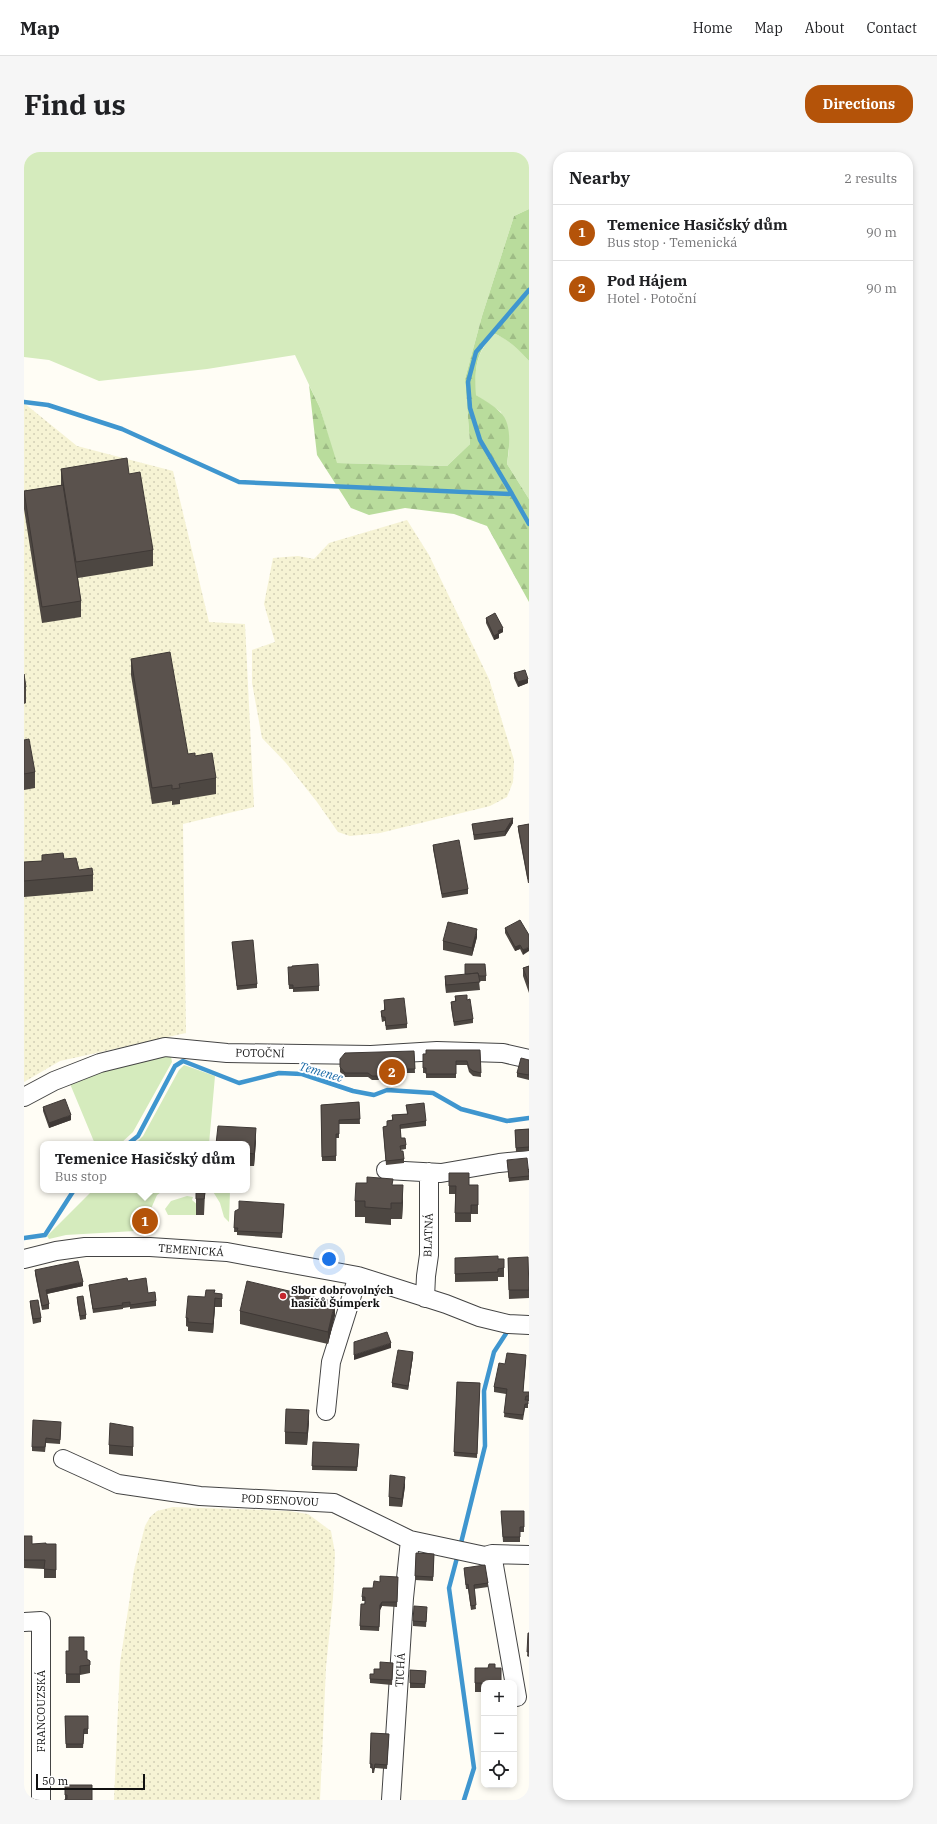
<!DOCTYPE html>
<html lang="en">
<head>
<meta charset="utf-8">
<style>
	:root { --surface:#fff; --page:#f6f6f6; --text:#202124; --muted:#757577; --line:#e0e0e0; --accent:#b45309 }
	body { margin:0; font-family:"IBM Plex Serif",serif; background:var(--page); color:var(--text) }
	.controls { position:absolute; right:12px; bottom:12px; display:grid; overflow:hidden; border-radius:8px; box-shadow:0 2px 6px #0003 }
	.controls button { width:36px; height:36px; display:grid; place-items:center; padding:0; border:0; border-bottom:1px solid var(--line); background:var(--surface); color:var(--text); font:20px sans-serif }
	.scale { position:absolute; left:12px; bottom:10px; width:109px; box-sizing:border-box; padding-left:4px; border:2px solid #111; border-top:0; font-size:11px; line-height:14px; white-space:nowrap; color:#111; -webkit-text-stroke:3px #fff; paint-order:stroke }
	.you { position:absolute; left:305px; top:1107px; width:14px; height:14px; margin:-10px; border:3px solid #fff; border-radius:50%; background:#1a73e8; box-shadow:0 0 0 6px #1a73e833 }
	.badge { display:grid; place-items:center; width:26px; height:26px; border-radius:50%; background:var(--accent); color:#fff; font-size:13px; font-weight:700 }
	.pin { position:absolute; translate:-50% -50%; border:2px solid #fff; box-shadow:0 1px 4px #0006 }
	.popup { position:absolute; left:16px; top:989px; width:210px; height:52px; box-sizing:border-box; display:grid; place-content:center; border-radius:8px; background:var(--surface); filter:drop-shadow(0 1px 3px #0005); font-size:13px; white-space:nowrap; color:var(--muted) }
	.popup b { font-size:15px; color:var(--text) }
	.popup::after { content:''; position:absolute; left:50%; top:100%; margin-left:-8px; border:8px solid transparent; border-top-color:var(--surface) }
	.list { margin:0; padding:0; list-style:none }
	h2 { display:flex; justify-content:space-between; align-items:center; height:52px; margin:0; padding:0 16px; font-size:17px }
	h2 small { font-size:13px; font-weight:400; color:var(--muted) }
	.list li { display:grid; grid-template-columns:26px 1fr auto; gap:12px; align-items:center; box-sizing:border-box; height:56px; padding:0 16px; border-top:1px solid var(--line) }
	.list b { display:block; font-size:15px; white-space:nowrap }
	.list p { margin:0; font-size:13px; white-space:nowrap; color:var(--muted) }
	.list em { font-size:13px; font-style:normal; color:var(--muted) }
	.icon { flex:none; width:22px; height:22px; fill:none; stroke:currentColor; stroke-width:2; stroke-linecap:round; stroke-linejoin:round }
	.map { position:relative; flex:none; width:505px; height:1648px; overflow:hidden; border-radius:16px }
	header { display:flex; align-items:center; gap:24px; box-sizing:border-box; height:56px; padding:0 20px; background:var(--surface); border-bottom:1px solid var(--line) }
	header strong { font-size:19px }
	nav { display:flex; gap:22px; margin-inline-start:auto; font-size:14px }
	.intro { display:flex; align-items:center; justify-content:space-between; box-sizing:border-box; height:96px; padding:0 24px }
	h1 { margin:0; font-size:28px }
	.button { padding:10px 18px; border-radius:16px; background:var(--accent); color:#fff; font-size:14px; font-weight:700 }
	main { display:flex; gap:24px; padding:0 24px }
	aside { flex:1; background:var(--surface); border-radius:16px; box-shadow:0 2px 6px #0003 }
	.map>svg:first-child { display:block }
	.farmland { fill:url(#farmland-dots) }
	.grass { fill:#d5ebbd }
	.forest { fill:url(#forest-firs) }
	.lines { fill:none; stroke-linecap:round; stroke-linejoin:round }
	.stream { stroke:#3f96cf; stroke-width:4.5 }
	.minor-casing { stroke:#444; stroke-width:20 }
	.minor { stroke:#fff; stroke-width:18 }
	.wall { fill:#4d4742 }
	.shaded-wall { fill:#3f3936 }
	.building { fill:#5a524d; stroke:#3f3936 }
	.poi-dot { fill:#c4262e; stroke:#fff; stroke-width:1.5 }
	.labels { text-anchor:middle; stroke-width:4; stroke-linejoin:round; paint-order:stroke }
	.street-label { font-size:11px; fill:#111; stroke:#fff }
	.poi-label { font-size:11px; font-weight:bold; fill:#111; stroke:#fff; text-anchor:start }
	.water-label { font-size:12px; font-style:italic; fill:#1768a6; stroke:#fff }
</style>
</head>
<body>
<header>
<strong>Map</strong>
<nav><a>Home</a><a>Map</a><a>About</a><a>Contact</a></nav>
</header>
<div class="intro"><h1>Find us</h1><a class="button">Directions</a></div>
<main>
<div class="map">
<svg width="505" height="1648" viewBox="0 0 505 1648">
	<defs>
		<pattern id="farmland-dots" width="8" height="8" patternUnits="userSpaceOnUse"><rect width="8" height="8" fill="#f6f3d4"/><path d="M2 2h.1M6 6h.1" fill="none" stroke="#d2cfb5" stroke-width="1.8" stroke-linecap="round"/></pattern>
		<pattern id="forest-firs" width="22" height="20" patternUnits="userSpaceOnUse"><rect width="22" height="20" fill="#b9dc9c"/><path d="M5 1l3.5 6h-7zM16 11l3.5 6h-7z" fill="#9ebc85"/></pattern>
	</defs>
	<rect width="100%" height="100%" fill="#fffdf5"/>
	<path class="farmland" d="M0,251L53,294L149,319L185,470L221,472L230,655L159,672L162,881L36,909L0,930Z
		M383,368L405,403L465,527L490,608L489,630L483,645L466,654L356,681L326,684L314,680L293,650L262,611L238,586L228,531V498L251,490L240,452L249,406L274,404L290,407L305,391Z
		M149,1355L265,1359L284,1362L307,1379L311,1401L309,1446L302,1515L296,1648H90L96,1511L110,1418L121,1374L126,1365L133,1359Z"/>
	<path class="grass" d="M0,0H505V57L490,64L458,164L441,227L446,292L423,314L312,311L296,256L271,203L183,217L75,229L25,208L0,205Z
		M469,181C484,187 494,196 505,209V347L483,312L485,298L477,260L452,243C451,214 451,206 469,181Z
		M146,899L148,910L109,980L96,992H71L44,927Z
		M160,913L191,924L185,992H111L119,984L155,918Z
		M69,1038H140L133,1043L126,1059L116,1058L111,1067L116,1071L111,1079L42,1083L25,1087L23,1084Z
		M188,1038H206L205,1070L200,1065L196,1051Z
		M163,1044L169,1045L168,1048L175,1054L172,1057V1063H144L141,1057L147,1049Z"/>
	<path class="forest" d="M505,57V209C494,197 484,187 469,181C451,204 451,215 452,243C460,248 469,253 476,260C489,272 485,296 483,312L505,347V450L463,374L430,362L381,356L345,363L327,356L293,303L285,233L296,256L313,311L423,314L446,292L441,227L458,164L490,64Z"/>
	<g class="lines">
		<path class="stream" d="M0,250L24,253L98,277L215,330L488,342L505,372
			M488,342L456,288L446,256L444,230L452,200L505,138
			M104,992L114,984L151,914L159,909L215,931L255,921L278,922L329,939L350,943L363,938L409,941L437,957L483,969L505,966
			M0,1086L21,1083L50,1038
			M436,1395L461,1294L460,1239L470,1200L485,1177
			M434,1402L425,1436L450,1616L440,1648"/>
		<g class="minor-casing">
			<path id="minor" d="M0,945L30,929L76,911L141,895L203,901L347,903L413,899L479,901L505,907
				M362,1018L417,1021L475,1011L505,1008
				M0,1107L32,1099L61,1095H126L203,1100L334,1124L422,1152L455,1165L484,1172L505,1173
				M401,1146L402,1124L405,1103V1020
				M302,1259L307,1210L334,1124
				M39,1307L94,1332L176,1344L310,1351L386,1388L461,1404L468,1402L505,1403
				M468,1402L493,1545
				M0,1470L17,1469V1648
				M367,1648L380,1446L386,1388"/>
		</g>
		<use href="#minor" class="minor"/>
	</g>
	<path class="wall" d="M37,317L105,322L129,398V414L54,426L57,449V465L18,471L0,357V339L37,333Z
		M462,466L479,480L475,482V486L470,488L462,471Z
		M107,507L164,602L171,604L192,626V642L156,648V652L148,653V649L128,652L107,523Z
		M490,521L504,531L494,535L490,526Z
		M2,535V551L0,552V536Z
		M0,588L11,620V636L0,638Z
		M489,671L481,684L450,688L448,672Z
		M505,672V731H504L494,678V674Z
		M409,693L444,737V742L418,746L409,697Z
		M18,703L40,707L55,718L69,723V739L0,745V710L18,709Z
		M481,776L505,783L499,803L496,797L491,799L481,781Z
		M453,785L448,804L419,798V789Z
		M208,790L233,832V836L213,838Z
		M505,814V841L499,824V816Z
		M264,820L295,834V839L269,840V837H265Z
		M421,824H462V829H455L456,838L422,841L421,833Z
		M431,844L449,867V871L430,874L427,855V850L431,849Z
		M360,848L383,872V876L362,878L361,869L358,870L357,863V859L360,858Z
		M456,898L457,925L449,924L445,920L443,913H432V926H402V921H399V902Z
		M390,899L391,921H381V924L357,925L354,928H348L344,925H321L316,920V907Z
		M505,908V928L493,925V921Z
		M335,950L336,972H315V986H312V1009H298L297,953Z
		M382,953L402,969V974L376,977L377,986L382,993V997L376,998L380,1007V1011L362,1013L359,975L363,974V969L368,968V963L383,962Z
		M19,955L47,968L25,976L19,959Z
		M505,977V999L492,1000L491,978Z
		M232,989L230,1014H223V992Z
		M483,1008L505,1024V1028L485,1030Z
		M425,1021L445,1033H454V1062H447V1070H431V1042H425Z
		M369,1033L379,1049L378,1067H367V1073L341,1071V1065H331V1049Z
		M172,1041H181L180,1063H172Z
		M260,1052L258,1086L213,1083V1080H210L211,1059Z
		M431,1106L480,1107V1125H474V1129L431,1130Z
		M484,1106L505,1136V1146L485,1147Z
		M11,1118L59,1134L23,1142L25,1152V1157L18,1158L11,1122Z
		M104,1129L124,1141L132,1149V1154L106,1157V1155L99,1156V1157L69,1161L65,1133Z
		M191,1141L198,1142V1155H191L189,1181L164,1179V1175L162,1174V1166L181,1145Z
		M53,1145L62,1163V1167L56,1168L53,1149Z
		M6,1149L17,1166V1170L9,1172L6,1153Z
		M216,1159L311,1163L304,1192L216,1172Z
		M389,1204L384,1238L368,1235V1231Z
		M502,1208L499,1240H505V1249H504V1256H501L499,1268L480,1265L482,1242L470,1240V1235L481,1212Z
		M433,1230L456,1231L453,1306L430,1304Z
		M285,1270L283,1293L261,1292V1280Z
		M37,1275L36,1292L22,1291L21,1300L8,1299V1295Z
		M109,1283V1304L85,1302V1293Z
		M289,1290L335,1296L333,1319L288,1318Z
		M381,1334L378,1355L365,1354V1345Z
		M477,1359H500V1380H496V1390H479Z
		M0,1384L8,1392H32V1426H20V1417L0,1416Z
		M392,1401L410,1402L409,1429L391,1428Z
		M440,1416L464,1431V1435L450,1437L452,1457L447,1458L444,1437H442Z
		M374,1425L373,1455L358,1454L356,1458L355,1479L336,1478V1474L341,1449H338V1445L349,1436L356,1430Z
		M403,1459L402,1475L389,1474V1469Z
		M505,1481V1505L503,1504Z
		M42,1499H60L63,1507L66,1509V1521L56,1523V1531H42Z
		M369,1511L368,1533L346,1531V1522H350L356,1517Z
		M471,1512L460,1531V1548H459V1540H451V1516H464Z
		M386,1518L402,1519L401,1536H386Z
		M41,1564H64V1582H60L59,1596H42Z
		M347,1581L365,1582L363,1617L351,1616L350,1621H348V1616H346Z
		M41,1633H68L41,1648Z"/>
	<path class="shaded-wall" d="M479,476V480L475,482V486L470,488V484L474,479Z
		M504,527V531L494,535V530Z
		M489,666V671L481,684V679Z
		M453,777V785L448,804V796Z
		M496,793V797L491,799V795Z
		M505,795V799L499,803V798Z
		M357,920V925L354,928V924Z
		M47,963V968L25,976V971Z
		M232,976V989L230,1014V1002Z
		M379,1033V1049L378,1067V1051Z
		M59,1130V1134L22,1142V1138Z
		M191,1146V1155L189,1181V1172Z
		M311,1150V1163L304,1192V1180Z
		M367,1191V1196L330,1208V1203Z
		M389,1200V1204L384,1238V1234Z
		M285,1258V1270L283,1293V1281Z
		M381,1325V1334L378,1355V1347Z
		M358,1450V1454L356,1458L355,1479L356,1453Z"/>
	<path class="building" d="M103,306L105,322L116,320L129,398L52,410L37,317Z
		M39,333L57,449L18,455L0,339Z
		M471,461L479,476L474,479L475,481L470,484L462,466Z
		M146,500L164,602L171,601V604L188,601L192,626L155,632L156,636L148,637V633L128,636L107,507Z
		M501,518L504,527L494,530L490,521Z
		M0,522L2,535L0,536Z
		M5,587L11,620L0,622V588Z
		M489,666L481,679L450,683L448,672Z
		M505,672V727H504L494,674Z
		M435,688L444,737L418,742L409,693Z
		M39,701L40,707L52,706L55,718L68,716L69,723L0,729V710L18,709V703Z
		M496,768L505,783V795L499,798L496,793L491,795L481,776Z
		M424,770L453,777L448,796L419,789Z
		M229,788L233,832L213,834L208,790Z
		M294,812L295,834L269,836V833H265L264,815H268V814Z
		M441,812H461L462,824H455L454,821L441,822Z
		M505,814V832L499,816Z
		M454,821L456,830L422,833L421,824Z
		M443,843V848L446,847L449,867L430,870L427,850L432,849L431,844Z
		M380,846L383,872L362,874L361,865H358L357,859L361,858L360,848Z
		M402,898H456L457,921L449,919L445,916L443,909H432V922H402V916H399V902H402Z
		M390,899L391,917H381V920H357L354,924H348L344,921H321L316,915V907L321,901Z
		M497,906L505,908V923L493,921Z
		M41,947L47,963L25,971L19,955Z
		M335,950L336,967L315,968V982H312V1004L298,1005L297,953Z
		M400,951L402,969L376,973L377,986H381L382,993L376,994L377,999H379L380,1007L362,1009L359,975L363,974V969L369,968L368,963L384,962L382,953Z
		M194,974L232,976L230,1002L223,1001V992H192Z
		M505,977V995L492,996L491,978Z
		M503,1006L505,1024L485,1026L483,1008Z
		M425,1021H445V1033H454V1053H447V1061H431L432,1034H425Z
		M343,1025L369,1027L368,1033H379L378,1051H367V1057L341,1055V1049H331L332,1031H343Z
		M172,1041H181L180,1047H172Z
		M215,1049L260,1052L258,1081L213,1079L214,1076H210L211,1059L215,1057Z
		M474,1104V1107H480V1116L474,1117V1120L431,1122V1106Z
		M504,1105L505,1138H485L484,1106Z
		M54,1109L59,1130L22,1138L25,1152L18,1154L11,1118Z
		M103,1126L104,1129L122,1126L124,1141L131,1140L132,1149L106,1153V1150L98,1151L99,1153L69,1157L65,1133Z
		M223,1129L311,1150L304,1180L216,1159Z
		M182,1138H191L190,1141L198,1142V1147L191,1146L189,1172L164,1170V1166H162L164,1144L181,1145Z
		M59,1144L62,1163L56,1164L53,1145Z
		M14,1148L17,1166L9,1167L6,1149Z
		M363,1180L367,1191L330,1203V1190Z
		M374,1198L389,1200L384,1234L368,1231Z
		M483,1201L502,1203L499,1240H505V1244H502L501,1248H504V1252H501L499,1263L480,1261L483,1237L470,1235L475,1211L481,1212Z
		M433,1230L456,1231L453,1302L430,1300Z
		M262,1257L285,1258L283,1281L261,1280Z
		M9,1268L37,1270L36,1288L22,1286L21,1295H8Z
		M86,1271L109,1275V1295L85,1293Z
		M289,1290L335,1292L333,1315L288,1314Z
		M366,1323L381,1325L378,1347L365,1345Z
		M477,1359H500V1375H496V1385H479Z
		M0,1384H8V1392L22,1391V1392H32V1418L20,1417L21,1408H0Z
		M392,1401L410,1402L409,1425L391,1424Z
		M461,1413L464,1431L450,1433L452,1453L447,1454L444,1432L442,1433L440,1416Z
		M356,1424L374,1425L373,1450H358L356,1453L355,1475L336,1474L337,1452H341V1445H338L339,1436H349L350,1429L356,1430Z
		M390,1454L403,1455L402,1470L389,1469Z
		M504,1481H505V1500H503Z
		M45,1485H60V1499H63V1507L66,1509V1513L56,1514V1522H42V1499H45Z
		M356,1510L369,1511L368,1528L346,1527V1522H350V1517H356Z
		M465,1512H471V1516H477V1531H460V1540H459L460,1531H451V1516H464Z
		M386,1518L402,1519L401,1532L386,1531Z
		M41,1564H64V1577H60L59,1592H42Z
		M347,1581L365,1582L363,1613L351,1612L350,1617H348V1612H346Z
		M41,1633H68V1648H41V1647H43V1643H41Z"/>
	<circle class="poi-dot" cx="259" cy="1144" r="4"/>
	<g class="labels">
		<g class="street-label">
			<text transform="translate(236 901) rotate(1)" y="4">POTOČNÍ</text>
			<text transform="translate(404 1083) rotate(-88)" y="4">BLATNÁ</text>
			<text transform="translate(167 1098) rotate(4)" y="4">TEMENICKÁ</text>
			<text transform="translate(256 1348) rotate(3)" y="4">POD SENOVOU</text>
			<text transform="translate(376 1518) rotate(-87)" y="4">TICHÁ</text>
			<text transform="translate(17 1559) rotate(-90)" y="4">FRANCOUZSKÁ</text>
		</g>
		<g class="poi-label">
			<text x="267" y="1142">Sbor dobrovolných<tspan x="267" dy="13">hasičů Šumperk</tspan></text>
		</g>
		<g class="water-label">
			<text transform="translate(297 920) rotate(16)" y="4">Temenec</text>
		</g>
	</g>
</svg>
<div class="controls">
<button>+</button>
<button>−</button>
<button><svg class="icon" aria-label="locate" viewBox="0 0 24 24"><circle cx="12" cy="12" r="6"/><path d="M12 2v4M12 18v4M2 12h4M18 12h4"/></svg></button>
</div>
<div class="scale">50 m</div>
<div class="you"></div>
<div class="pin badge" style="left:121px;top:1069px">1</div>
<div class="popup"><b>Temenice Hasičský dům</b>Bus stop</div>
<div class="pin badge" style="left:368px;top:920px">2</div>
</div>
<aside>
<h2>Nearby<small>2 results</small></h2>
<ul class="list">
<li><span class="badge">1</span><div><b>Temenice Hasičský dům</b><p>Bus stop · Temenická</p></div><em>90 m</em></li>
<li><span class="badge">2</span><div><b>Pod Hájem</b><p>Hotel · Potoční</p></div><em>90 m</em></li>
</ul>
</aside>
</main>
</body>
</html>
